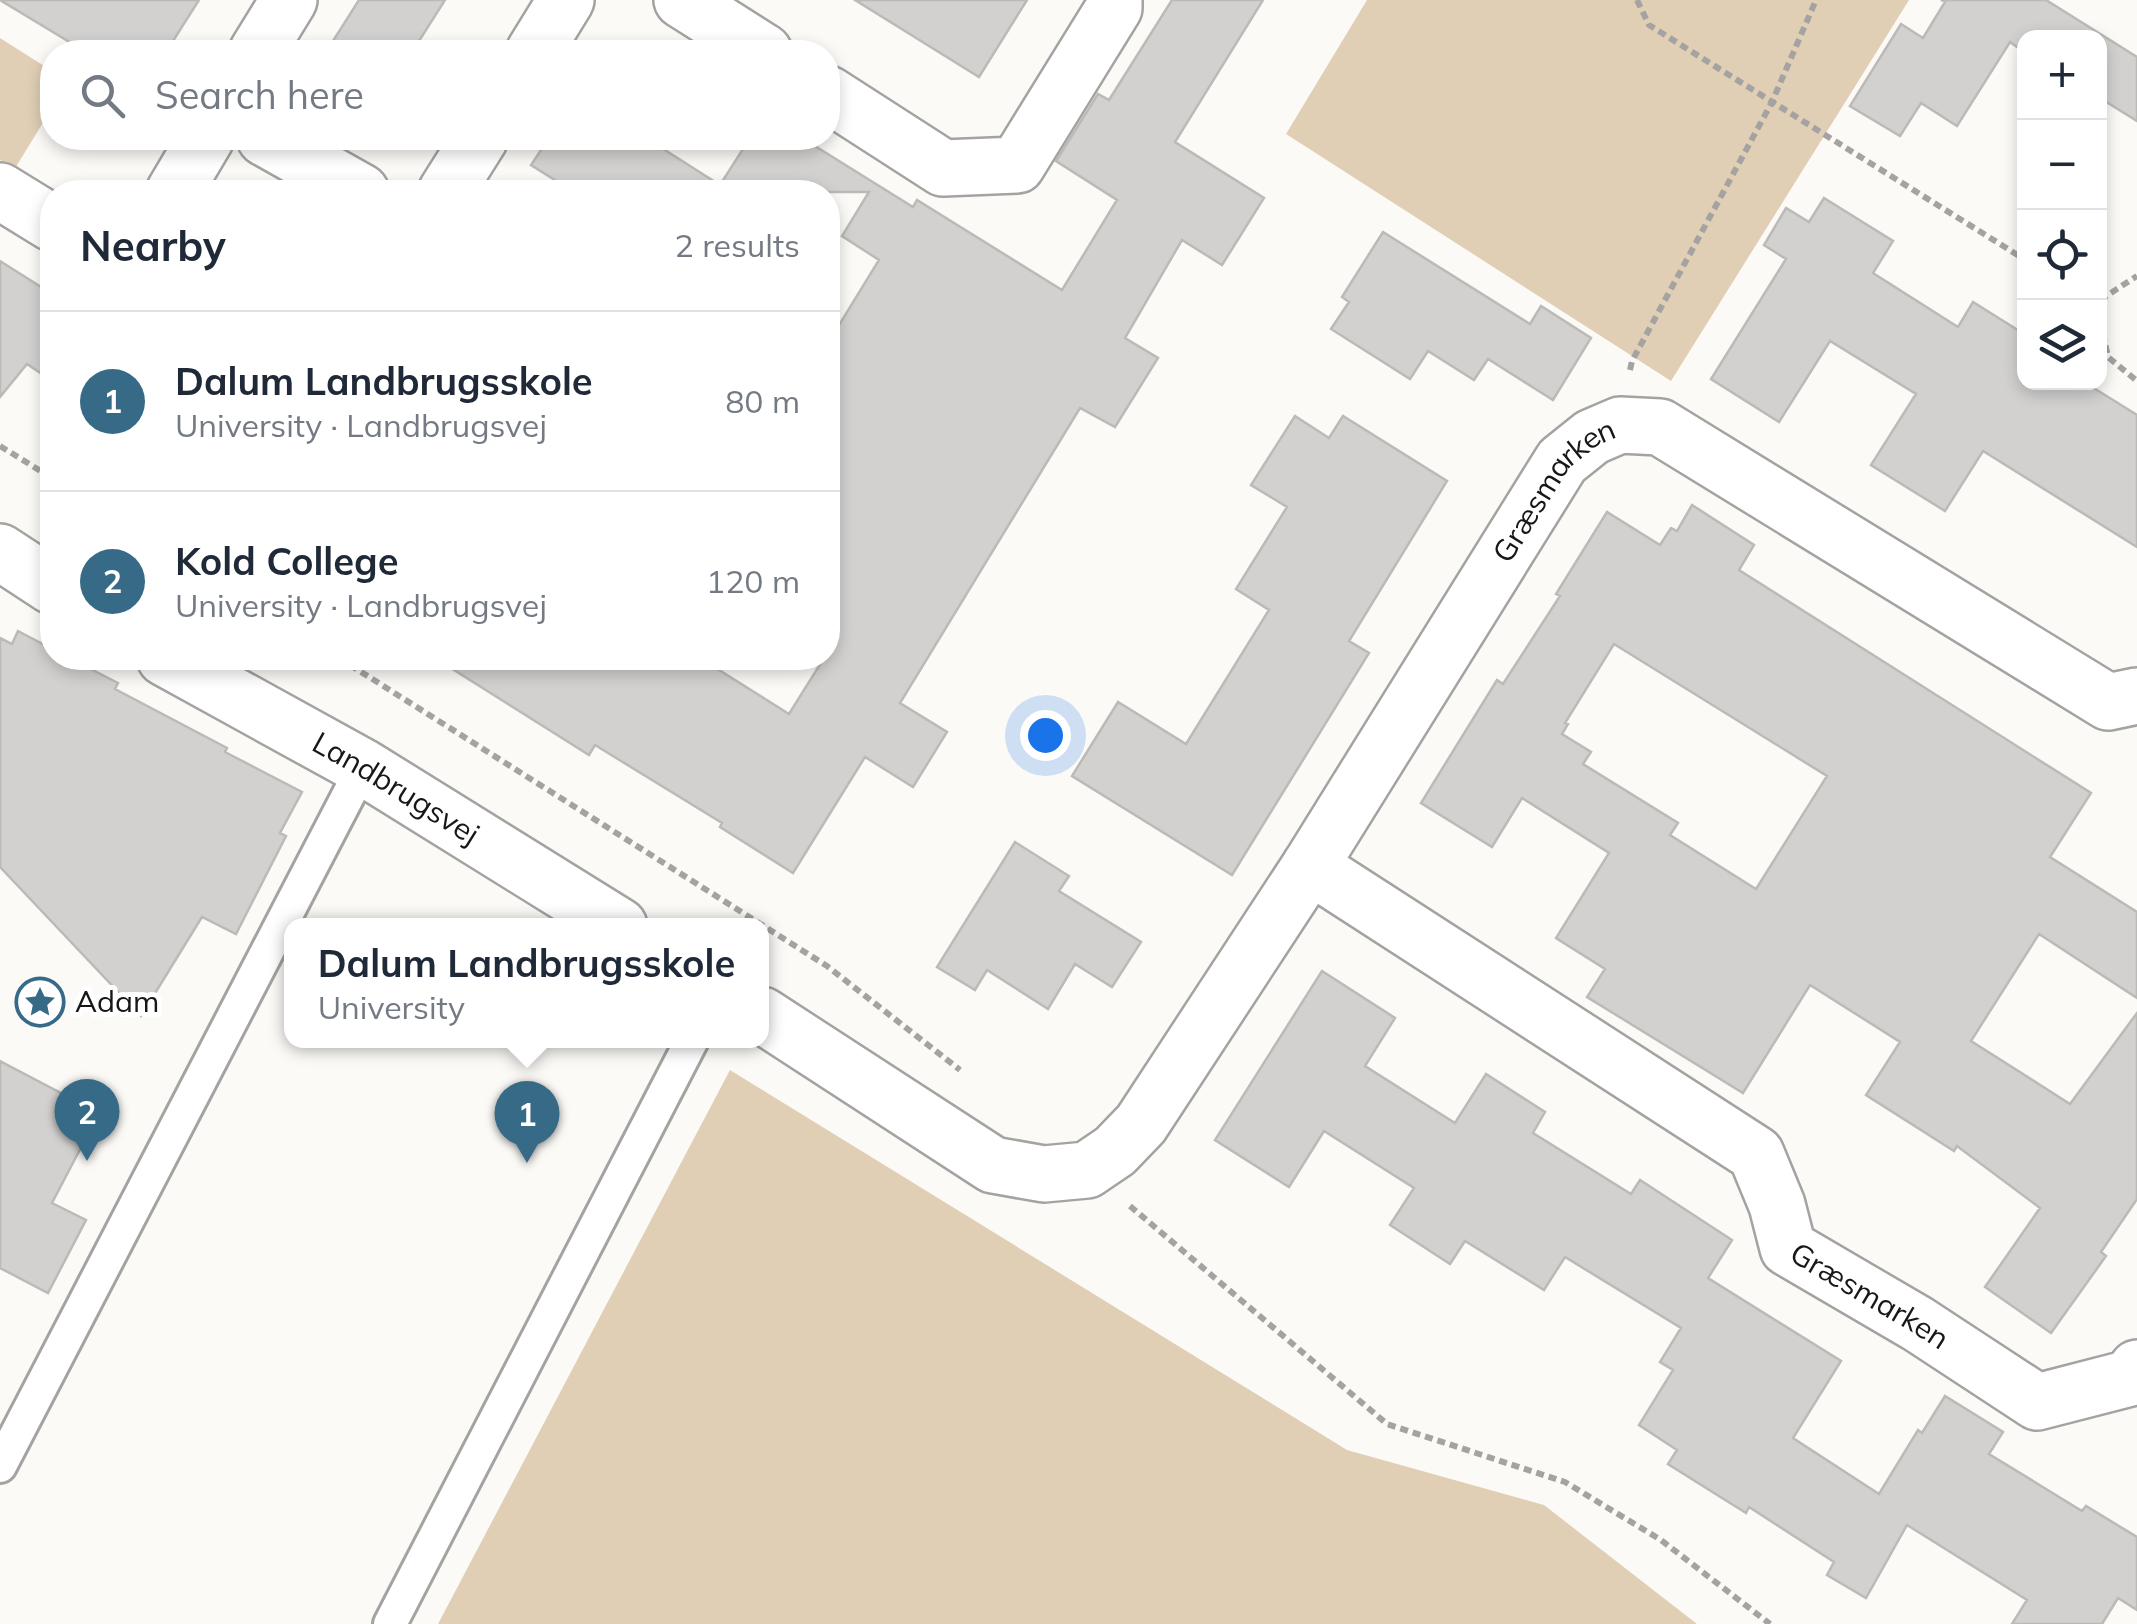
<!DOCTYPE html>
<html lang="en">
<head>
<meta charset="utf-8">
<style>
	:root { --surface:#fff; --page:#f2f2f3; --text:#1f2937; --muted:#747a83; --line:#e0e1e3; --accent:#366a87 }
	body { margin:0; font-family:Mulish,sans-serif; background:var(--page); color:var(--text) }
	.controls { position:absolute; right:30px; top:30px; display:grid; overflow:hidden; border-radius:20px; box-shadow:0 5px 15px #0003 }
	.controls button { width:90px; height:90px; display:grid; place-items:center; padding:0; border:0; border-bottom:2px solid var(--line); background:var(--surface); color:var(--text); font:50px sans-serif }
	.you { position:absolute; left:1045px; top:735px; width:35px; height:35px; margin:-25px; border:8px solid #fff; border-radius:50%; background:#1a73e8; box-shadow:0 0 0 15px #1a73e833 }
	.badge { display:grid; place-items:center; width:65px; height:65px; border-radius:50%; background:var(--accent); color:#fff; font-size:32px; font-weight:700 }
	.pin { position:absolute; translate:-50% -82px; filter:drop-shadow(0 2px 5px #0008) }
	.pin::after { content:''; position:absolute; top:52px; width:35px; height:30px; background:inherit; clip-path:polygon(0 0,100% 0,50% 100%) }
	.popup { position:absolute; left:284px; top:918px; width:485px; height:130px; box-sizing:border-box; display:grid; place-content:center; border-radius:20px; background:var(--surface); filter:drop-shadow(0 2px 8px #0005); font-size:32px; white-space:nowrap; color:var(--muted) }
	.popup b { font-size:38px; color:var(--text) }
	.popup::after { content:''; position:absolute; left:50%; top:100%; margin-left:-20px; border:20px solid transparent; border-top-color:var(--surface) }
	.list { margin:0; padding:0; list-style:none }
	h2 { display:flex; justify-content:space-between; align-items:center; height:130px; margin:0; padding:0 40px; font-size:42px }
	h2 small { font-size:32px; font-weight:400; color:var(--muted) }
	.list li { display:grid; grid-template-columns:65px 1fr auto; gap:30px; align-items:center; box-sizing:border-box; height:180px; padding:0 40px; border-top:2px solid var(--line) }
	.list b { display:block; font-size:38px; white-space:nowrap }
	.list p { margin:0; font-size:32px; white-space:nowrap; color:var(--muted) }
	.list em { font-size:32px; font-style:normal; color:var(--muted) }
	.icon { flex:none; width:55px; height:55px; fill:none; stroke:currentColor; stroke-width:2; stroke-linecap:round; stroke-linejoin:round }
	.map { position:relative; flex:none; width:2137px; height:1624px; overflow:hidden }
	.search { position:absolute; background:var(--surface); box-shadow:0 5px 15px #0003; left:40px; top:40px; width:800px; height:110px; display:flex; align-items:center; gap:25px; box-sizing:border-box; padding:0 35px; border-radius:40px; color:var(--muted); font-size:38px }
	.panel { position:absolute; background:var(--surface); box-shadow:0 5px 15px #0003; left:40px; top:180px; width:800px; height:490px; border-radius:40px }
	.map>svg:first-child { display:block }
	.green { fill:#e0cfb5 }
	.building { fill:#d3d1cf; stroke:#bcbab7; stroke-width:2.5; fill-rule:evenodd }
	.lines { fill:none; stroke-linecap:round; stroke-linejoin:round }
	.lane-casing { stroke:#a5a3a1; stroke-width:38 }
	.street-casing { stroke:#a5a3a1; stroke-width:60 }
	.path { stroke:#a5a3a1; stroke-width:6; stroke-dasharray:8 5; stroke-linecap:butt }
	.lane { stroke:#fff; stroke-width:32 }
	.street { stroke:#fff; stroke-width:55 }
	.labels { text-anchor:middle; stroke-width:10; stroke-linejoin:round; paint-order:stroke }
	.street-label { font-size:30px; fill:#181716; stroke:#fff }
	.poi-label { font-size:30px; fill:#181716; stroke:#fff; text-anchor:start }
</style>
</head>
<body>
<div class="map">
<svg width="2137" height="1624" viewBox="0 0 2137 1624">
	<rect width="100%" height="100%" fill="#fcfaf7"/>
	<path class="green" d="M1367,0H1909L1671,381L1286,134Z
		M0,38L52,71V108L14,170L0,160Z
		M730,1070L1347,1450L1544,1505L1697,1624H438Z"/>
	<path class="building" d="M0,0H199L166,52H86Z
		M359,0H445L412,52H326Z
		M855,0H1027L979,77Z
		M1172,0H1263L1175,142L1264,198L1222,265L1182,240L1125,338L1158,358L1115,427L1080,408L900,703L947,732L913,787L865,757L793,873L720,827L722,823L595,745L589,755L435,658H700L789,714L824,658H828V343L879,260L842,236L869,192H574L531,165L549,138H646L720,185L750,138H802L913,207L917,200L1062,290L1117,200L1056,161L1098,94L1109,100Z
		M1941,0H2046L2137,57V121L2100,98V38H2024V52L2010,42L1957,126L1921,103L1900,136L1850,106L1901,24L1923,38L1945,2Z
		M1824,198L1893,241L1873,273L1958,327L1973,302L2024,334V382H2084L2137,415V547L1983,451L1945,511L1871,465L1916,394L1830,341L1779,422L1711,379L1786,259L1764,245L1786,208L1809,222Z
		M1383,232L1530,324L1541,306L1591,338L1553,400L1488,359L1474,380L1428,351L1410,379L1331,329L1349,302L1342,297Z
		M0,261L52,294V381L27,364L0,397Z
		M1295,416L1329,438L1343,416L1447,481L1349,641L1369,653L1232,875L1072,776L1118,702L1186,744L1269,610L1236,589L1287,507L1251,485Z
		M1692,505L1754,545L1739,570L2091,793L2050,857L2137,912V998L2039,934L1971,1041L2070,1104L2137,1013V1199L2101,1252L2106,1256L2051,1333L1985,1287L2040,1208L1957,1146L1954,1151L1866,1095L1900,1042L1810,985L1743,1093L1587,997L1605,969L1556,938L1609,853L1522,798L1492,847L1421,803L1497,680L1503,684L1560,596L1556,594L1607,512L1660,545L1671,528L1677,531ZM1614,644L1827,776L1756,889L1670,835L1678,823L1583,764L1591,752L1562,734L1568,724L1565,723Z
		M18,631L52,649V658H69L118,683L115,689L227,748L225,752L302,792L280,833L286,836L236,934L202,917L141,1016L0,867V638L12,644Z
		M1015,842L1069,876L1059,891L1141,942L1112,987L1075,964L1048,1009L987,970L975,990L937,967Z
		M1322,971L1395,1018L1365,1066L1455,1123L1486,1074L1545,1112L1533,1133L1631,1194L1640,1180L1732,1240L1708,1278L1841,1361L1793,1438L1879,1494L1918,1430L1922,1433L1945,1396L2003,1432L1989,1454L2082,1511L2086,1506L2137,1537V1610L2118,1598L2102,1624H2012L2027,1600L1907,1525L1866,1598L1827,1575L1834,1562L1749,1507L1746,1513L1668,1464L1677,1450L1639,1425L1673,1370L1660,1362L1681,1328L1565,1257L1544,1290L1465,1241L1450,1264L1390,1225L1414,1188L1324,1131L1289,1187L1215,1140Z
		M0,1061L99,1113L52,1203L86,1220L48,1293L0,1268Z"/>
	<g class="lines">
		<g class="lane-casing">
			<path id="lane" d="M0,1466L363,767
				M390,1624L692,1040"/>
		</g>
		<g class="street-casing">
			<g id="street">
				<path d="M682,0L764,52"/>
				<path d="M257,52L289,0"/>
				<path d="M534,52L566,0"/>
				<path d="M828,94L943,168L1017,165L1114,8V0"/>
				<path d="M265,138L361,192"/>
				<path d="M0,191L52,223"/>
				<path d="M174,192L206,138"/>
				<path d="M446,192L480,138"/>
				<path d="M0,552L52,586"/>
				<path id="s1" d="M165,658L363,767L619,926"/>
				<path id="s2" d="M1310,866L1756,1154L1777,1205L1788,1248L1918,1324L2037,1402L2130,1378L2137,1368"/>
				<path id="s3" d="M762,1015L993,1165L1044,1174L1087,1170L1115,1151L1141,1124L1310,866L1562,461L1592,437L1620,425L1660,427L2108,702L2137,696"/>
			</g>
		</g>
		<path class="path" d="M1637,0L1649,25L2024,259
			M2100,300L2137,276
			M2100,320L2108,357L2137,381
			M1630,370L1632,361L1772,102L1816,0
			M0,446L52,478
			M339,658L827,966L960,1070
			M1130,1206L1387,1424L1565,1482L1661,1540L1770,1624"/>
		<use href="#lane" class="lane"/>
		<use href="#street" class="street"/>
	</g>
	<defs>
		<g id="sight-ring" transform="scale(2.5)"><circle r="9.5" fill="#fff" stroke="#366a87" stroke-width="1.5"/><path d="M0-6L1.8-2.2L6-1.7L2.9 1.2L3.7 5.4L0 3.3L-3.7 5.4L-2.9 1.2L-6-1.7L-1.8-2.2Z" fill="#366a87"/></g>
	</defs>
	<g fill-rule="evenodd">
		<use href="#sight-ring" x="40" y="1002"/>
	</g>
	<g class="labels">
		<g class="street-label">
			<text dy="10" stroke="none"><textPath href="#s3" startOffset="1200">Græsmarken</textPath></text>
			<text dy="10" stroke="none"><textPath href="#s1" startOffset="265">Landbrugsvej</textPath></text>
			<text dy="10" stroke="none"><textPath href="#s2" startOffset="725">Græsmarken</textPath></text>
		</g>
		<g class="poi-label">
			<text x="75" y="1012">Adam</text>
		</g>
	</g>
</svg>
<div class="controls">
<button>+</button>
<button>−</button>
<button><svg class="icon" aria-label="locate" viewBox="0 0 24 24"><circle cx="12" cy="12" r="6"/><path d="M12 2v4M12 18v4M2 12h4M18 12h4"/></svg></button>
<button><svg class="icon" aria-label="layers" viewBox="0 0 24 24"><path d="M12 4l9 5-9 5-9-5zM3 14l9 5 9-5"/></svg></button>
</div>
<div class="you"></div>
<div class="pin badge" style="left:527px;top:1163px">1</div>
<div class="popup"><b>Dalum Landbrugsskole</b>University</div>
<div class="pin badge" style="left:87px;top:1161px">2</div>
<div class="search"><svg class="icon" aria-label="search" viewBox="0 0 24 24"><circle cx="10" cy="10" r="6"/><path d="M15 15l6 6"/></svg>Search here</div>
<section class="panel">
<h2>Nearby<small>2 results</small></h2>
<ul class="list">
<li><span class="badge">1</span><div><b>Dalum Landbrugsskole</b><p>University · Landbrugsvej</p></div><em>80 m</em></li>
<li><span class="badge">2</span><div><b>Kold College</b><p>University · Landbrugsvej</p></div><em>120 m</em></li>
</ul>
</section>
</div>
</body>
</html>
